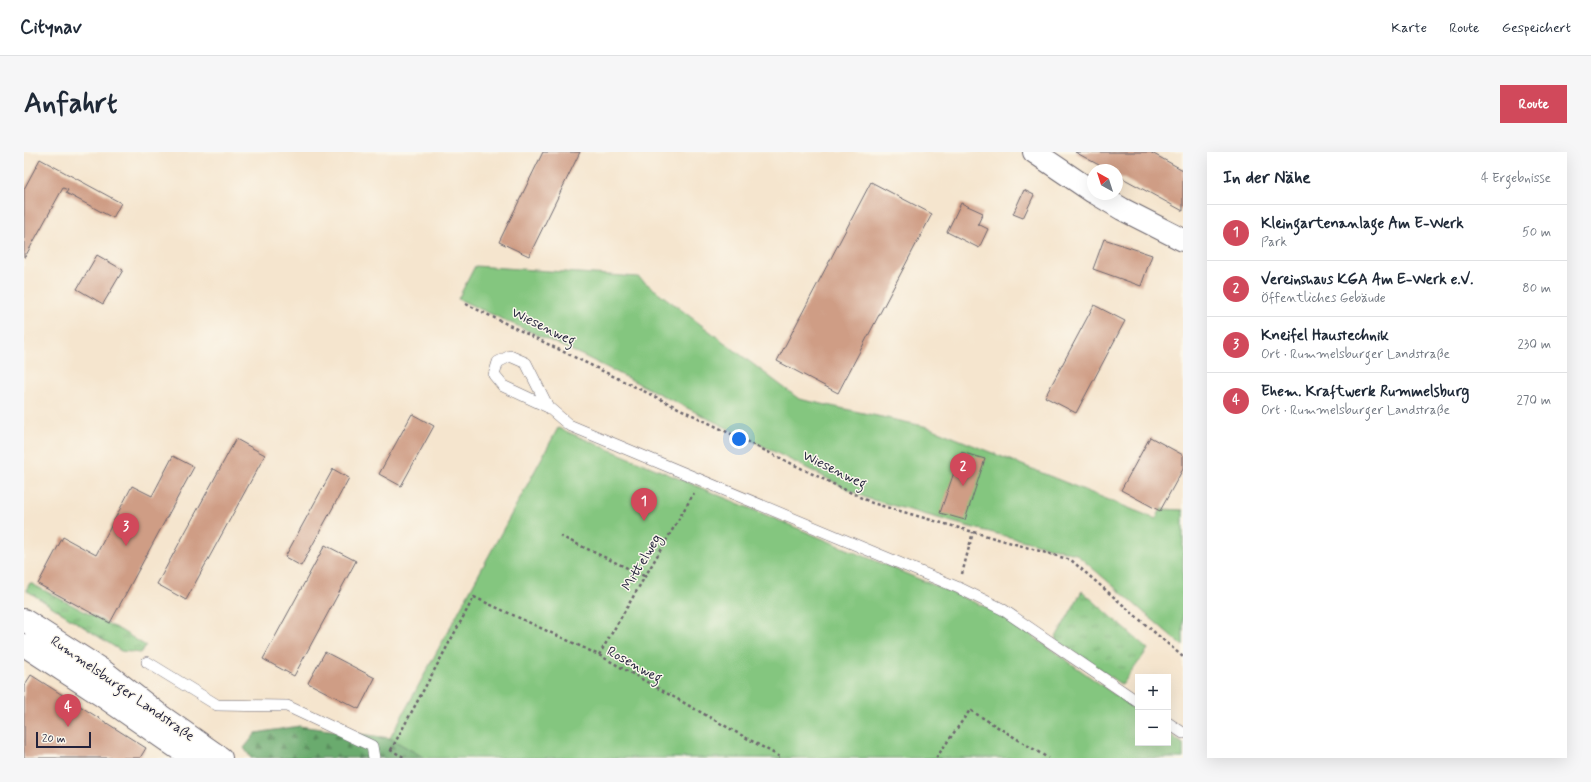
<!DOCTYPE html>
<html lang="de">
<head>
<meta charset="utf-8">
<style>
	:root { --surface:#fff; --page:#f6f6f7; --text:#1f2937; --muted:#747a83; --line:#e0e1e3; --accent:#d1495b }
	body { margin:0; font-family:Mynerve,sans-serif; background:var(--page); color:var(--text) }
	.controls { position:absolute; right:12px; bottom:12px; display:grid; overflow:hidden; border-radius:0px; box-shadow:0 4px 16px #0002 }
	.controls button { width:36px; height:36px; display:grid; place-items:center; padding:0; border:0; border-bottom:1px solid var(--line); background:var(--surface); color:var(--text); font:20px sans-serif }
	.compass { position:absolute; left:1063px; top:12px; width:36px; height:36px; border-radius:50%; background:var(--surface); box-shadow:0 4px 16px #0002; rotate:321deg }
	.scale { position:absolute; left:12px; bottom:10px; width:55px; box-sizing:border-box; padding-left:4px; border:2px solid #22223b; border-top:0; font-size:11px; line-height:14px; white-space:nowrap; color:#22223b; -webkit-text-stroke:3px #fbf7ec; paint-order:stroke }
	.you { position:absolute; left:715px; top:287px; width:14px; height:14px; margin:-10px; border:3px solid #fff; border-radius:50%; background:#1a73e8; box-shadow:0 0 0 6px #1a73e833 }
	.badge { display:grid; place-items:center; width:26px; height:26px; border-radius:50%; background:var(--accent); color:#fff; font-size:13px; font-weight:700 }
	.pin { position:absolute; translate:-50% -33px; filter:drop-shadow(0 1px 2px #0008) }
	.pin::after { content:''; position:absolute; top:21px; width:14px; height:12px; background:inherit; clip-path:polygon(0 0,100% 0,50% 100%) }
	.list { margin:0; padding:0; list-style:none }
	h2 { display:flex; justify-content:space-between; align-items:center; height:52px; margin:0; padding:0 16px; font-size:17px }
	h2 small { font-size:13px; font-weight:400; color:var(--muted) }
	.list li { display:grid; grid-template-columns:26px 1fr auto; gap:12px; align-items:center; box-sizing:border-box; height:56px; padding:0 16px; border-top:1px solid var(--line) }
	.list b { display:block; font-size:15px; white-space:nowrap }
	.list p { margin:0; font-size:13px; white-space:nowrap; color:var(--muted) }
	.list em { font-size:13px; font-style:normal; color:var(--muted) }
	.map { position:relative; flex:none; width:1159px; height:606px; overflow:hidden; border-radius:0px }
	header { display:flex; align-items:center; gap:24px; box-sizing:border-box; height:56px; padding:0 20px; background:var(--surface); border-bottom:1px solid var(--line) }
	header strong { font-size:19px }
	nav { display:flex; gap:22px; margin-inline-start:auto; font-size:14px }
	.intro { display:flex; align-items:center; justify-content:space-between; box-sizing:border-box; height:96px; padding:0 24px }
	h1 { margin:0; font-size:28px }
	.button { padding:10px 18px; border-radius:0px; background:var(--accent); color:#fff; font-size:14px; font-weight:700 }
	main { display:flex; gap:24px; padding:0 24px }
	aside { flex:1; background:var(--surface); border-radius:0px; box-shadow:0 4px 16px #0002 }
	.map>svg:first-child { display:block }
	.grass { fill:url(#grass-tufts); stroke:#53745d }
	.forest { fill:url(#forest-firs); stroke:#466654 }
	.garden { fill:#84c67f; stroke:#53745d }
	.building { fill:#cf9d85 }
	.lines { fill:none; stroke-linecap:round; stroke-linejoin:round }
	.service-casing { stroke:#6c666e; stroke-width:12 }
	.minor-casing { stroke:#6c666e; stroke-width:24 }
	.secondary-casing { stroke:#6c666e; stroke-width:24 }
	.path { stroke:#6c666e; stroke-width:2.5; stroke-dasharray:3 3; stroke-linecap:butt }
	.service { stroke:#fff; stroke-width:11 }
	.minor { stroke:#fff; stroke-width:22 }
	.secondary { stroke:#fff; stroke-width:22 }
	.labels { text-anchor:middle; stroke-width:3; stroke-linejoin:round; paint-order:stroke }
	.street-label { font-size:14px; fill:#22223b; stroke:#fbf7ec }
</style>
</head>
<body>
<header>
<strong>Citynav</strong>
<nav><a>Karte</a><a>Route</a><a>Gespeichert</a></nav>
</header>
<div class="intro"><h1>Anfahrt</h1><a class="button">Route</a></div>
<main>
<div class="map">
<svg width="1159" height="606" viewBox="0 0 1159 606">
	<defs>
		<pattern id="grass-tufts" width="24" height="20" patternUnits="userSpaceOnUse"><rect width="24" height="20" fill="#84c67f"/><path d="M3 7l-1-3M5 7V3M7 7l1-3M15 17l-1-3M17 17v-4M19 17l1-3" fill="none" stroke="#6ca069"/></pattern>
		<pattern id="forest-firs" width="22" height="20" patternUnits="userSpaceOnUse"><rect width="22" height="20" fill="#6bab6e"/><path d="M5 1l3.5 6h-7zM16 11l3.5 6h-7z" fill="#588b5c"/></pattern>
	</defs>
	<rect width="100%" height="100%" fill="#fbf7ec"/>
	<filter id="ink" filterUnits="userSpaceOnUse"><feTurbulence type="fractalNoise" baseFrequency=".025" numOctaves="2"/><feDisplacementMap in="SourceGraphic" scale="8" xChannelSelector="R" yChannelSelector="G"/><feConvolveMatrix kernelMatrix="1 2 1 2 8 2 1 2 1" color-interpolation-filters="sRGB"/></filter>
	<filter id="wash" filterUnits="userSpaceOnUse"><feTurbulence type="fractalNoise" baseFrequency=".012" numOctaves="4" result="noise"/><feDisplacementMap in="SourceGraphic" scale="16" xChannelSelector="R" yChannelSelector="G"/><feGaussianBlur stdDeviation="0.9" result="paint"/><feColorMatrix in="noise" values="0 0 0 0 0 0 0 0 0 0 0 0 0 0 0 0 0 1.4 0 .05"/><feComposite in="paint" operator="in"/></filter>
	<g filter="url(#wash)">
		<rect width="100%" height="100%" fill="#f5e5ce"/>
		<path class="grass" d="M6,431L98,479L122,494L116,501L97,499L2,438Z
			M1058,439L1124,497L1098,533L1031,487Z"/>
		<path class="forest" d="M275,574L366,586L401,606H227L220,596L232,581Z"/>
		<path class="garden" d="M451,114L614,125L775,247L904,275L1132,367L1137,357L1159,358V494L1052,402L946,375L842,346L562,205L434,147Z
			M534,276L976,461L1114,559V591H1144V581L1159,592V606H401L366,586Z"/>
		<g id="blocks">
			<path class="building" d="M519,0H556L505,104L475,90Z
				M1051,0H1126L1159,18V59L1093,23V18H1084Z
				M16,7L97,51L89,66L42,41L44,38L39,36L1,105H0V37Z
				M847,30L908,62L814,241L753,209Z
				M1000,38L1010,43L999,66L989,62Z
				M937,51L959,61L954,72L964,77L955,96L923,80Z
				M1080,87L1128,103L1117,134L1069,117Z
				M73,103L99,118L79,152L53,137Z
				M1070,153L1101,169L1052,261L1021,245Z
				M388,262L410,274L377,334L355,322Z
				M1126,285L1159,303V317L1136,359L1097,338Z
				M212,287L241,303L162,448L133,432Z
				M937,300L961,307L941,368L916,361Z
				M149,304L170,315L86,471L14,432L39,385L72,403L108,334L128,344Z
				M309,317L325,326L277,414L261,405Z
				M301,393L332,409L270,524L239,507Z
				M301,500L351,526L335,557L284,531Z
				M7,523L122,596L116,606H0V534Z"/>
		</g>
	</g>
	<g filter="url(#ink)">
		<use href="#blocks" fill-opacity="0" stroke="#6c666e" stroke-width="1"/>
		<g class="lines">
			<g class="service-casing">
				<path id="service" d="M524,255L502,211L486,204L474,210L470,223L479,234L524,255L545,273L935,436L978,457L1114,550
					M123,510L193,553L263,554L348,594L350,606
					M1144,571L1159,581"/>
			</g>
			<g class="minor-casing">
				<path id="minor" d="M1010,0L1069,40
					M1073,42L1098,57L1159,88"/>
			</g>
			<g class="secondary-casing">
				<path id="secondary" d="M0,468L78,518L137,564L197,606
					M0,493L77,543L168,606"/>
			</g>
			<path class="path" d="M442,152L848,351L1047,408L1159,505
				M536,384L620,424
				M938,422L949,380
				M575,503L670,341
				M366,598L382,606
				M367,598L450,445L575,503L758,606
				M912,606L946,558L1024,606"/>
			<use href="#service" class="service"/>
			<use href="#minor" class="minor"/>
			<use href="#secondary" class="secondary"/>
		</g>
	</g>
	<g class="labels">
		<g class="street-label">
			<text transform="translate(520 174) rotate(26)" y="5">Wiesenweg</text>
			<text transform="translate(811 317) rotate(26)" y="5">Wiesenweg</text>
			<text transform="translate(617 410) rotate(-59)" y="5">Mittelweg</text>
			<text transform="translate(611 512) rotate(29)" y="5">Rosenweg</text>
			<text transform="translate(99 536) rotate(35)" y="5">Rummelsburger Landstraße</text>
		</g>
	</g>
</svg>
<div class="controls">
<button>+</button>
<button>−</button>
</div>
<svg class="compass" viewBox="-18 -18 36 36"><path d="M0-13l5 13h-10z" fill="#e53935"/><path d="M0 13l5-13h-10z" fill="#747a83"/></svg>
<div class="scale">20 m</div>
<div class="you"></div>
<div class="pin badge" style="left:620px;top:369px">1</div>
<div class="pin badge" style="left:939px;top:334px">2</div>
<div class="pin badge" style="left:102px;top:394px">3</div>
<div class="pin badge" style="left:44px;top:575px">4</div>
</div>
<aside>
<h2>In der Nähe<small>4 Ergebnisse</small></h2>
<ul class="list">
<li><span class="badge">1</span><div><b>Kleingartenanlage Am E-Werk</b><p>Park</p></div><em>50 m</em></li>
<li><span class="badge">2</span><div><b>Vereinshaus KGA Am E-Werk e.V.</b><p>Öffentliches Gebäude</p></div><em>80 m</em></li>
<li><span class="badge">3</span><div><b>Kneifel Haustechnik</b><p>Ort · Rummelsburger Landstraße</p></div><em>230 m</em></li>
<li><span class="badge">4</span><div><b>Ehem. Kraftwerk Rummelsburg</b><p>Ort · Rummelsburger Landstraße</p></div><em>270 m</em></li>
</ul>
</aside>
</main>
</body>
</html>
